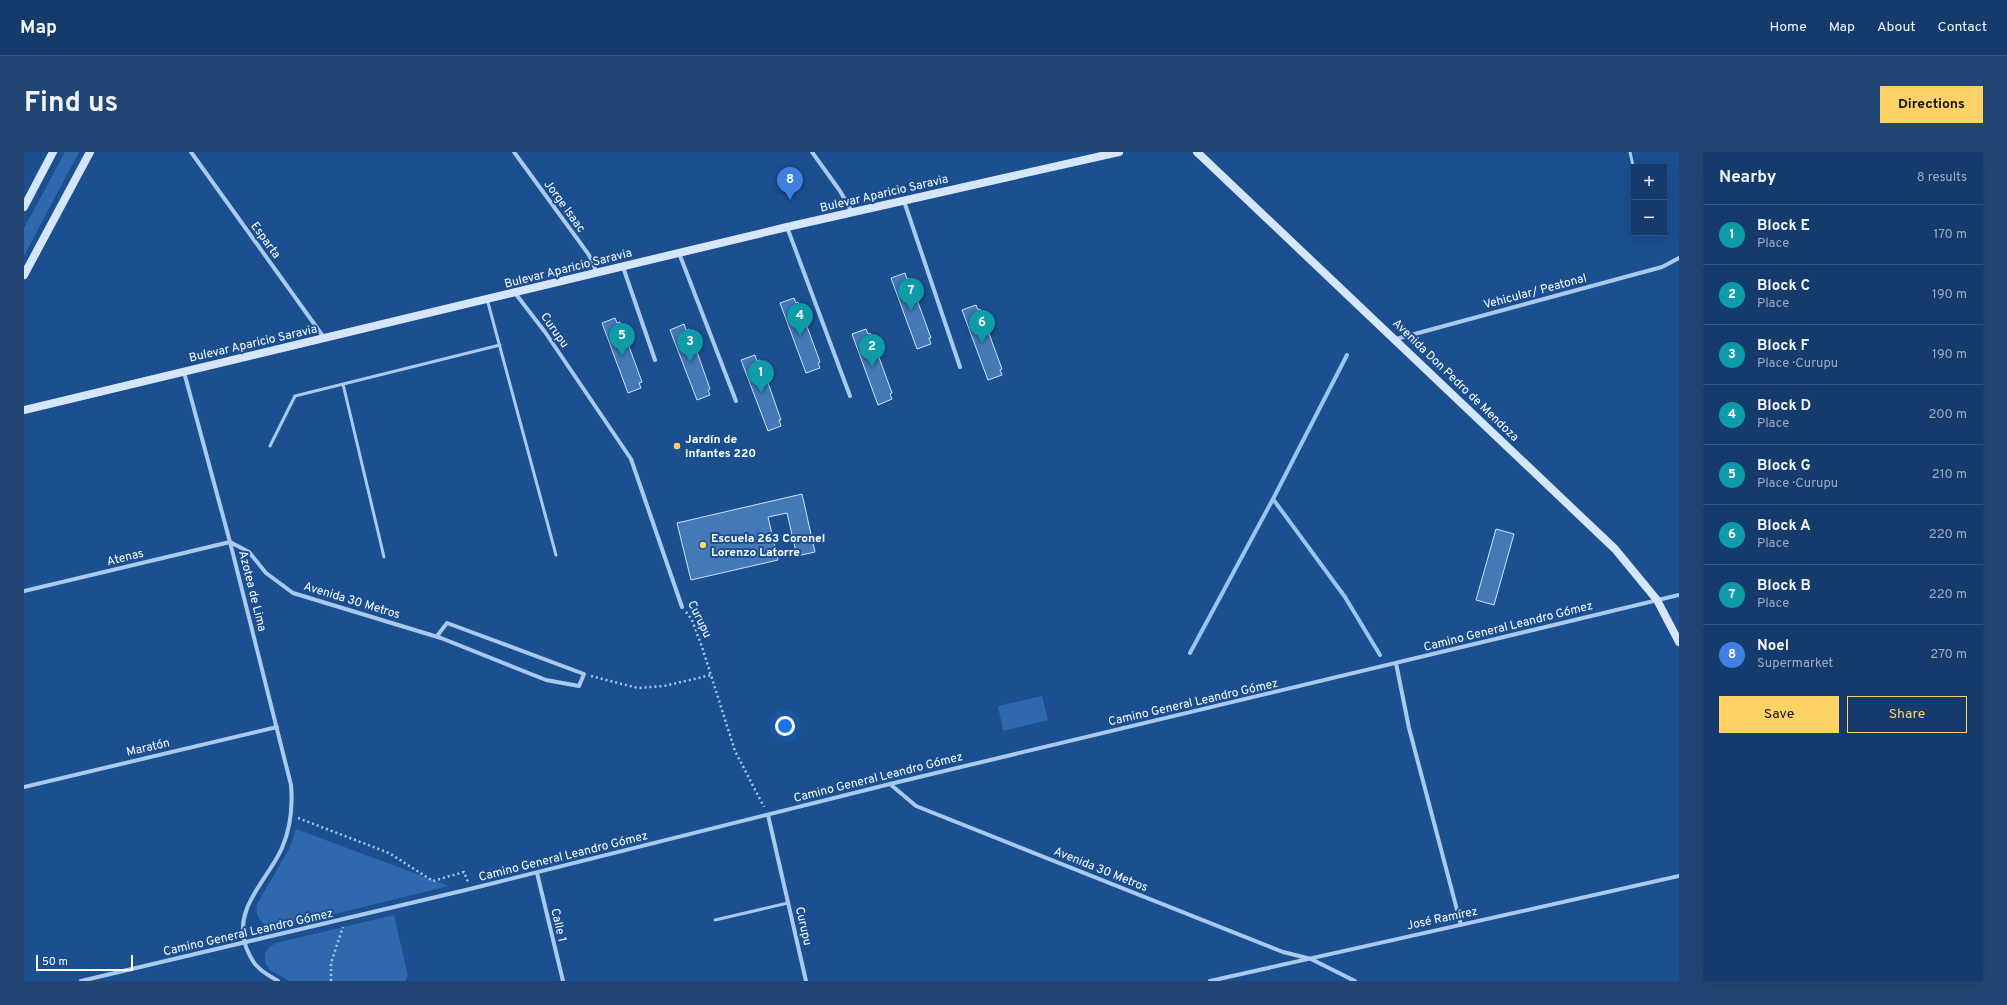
<!DOCTYPE html>
<html lang="en">
<head>
<meta charset="utf-8">
<style>
	:root { --surface:#143b6b; --page:#214673; --text:#f1f3f6; --muted:#9dadc1; --line:#33557e; --accent:#ffd166 }
	body { margin:0; font-family:Overpass,sans-serif; background:var(--page); color:var(--text) }
	.controls { position:absolute; right:12px; top:12px; display:grid; overflow:hidden; border-radius:0px; box-shadow:0 4px 16px #0002 }
	.controls button { width:36px; height:36px; display:grid; place-items:center; padding:0; border:0; border-bottom:1px solid var(--line); background:var(--surface); color:var(--text); font:20px sans-serif }
	.scale { position:absolute; left:12px; bottom:10px; width:97px; box-sizing:border-box; padding-left:4px; border:2px solid #fff; border-top:0; font-size:11px; line-height:14px; white-space:nowrap; color:#fff; -webkit-text-stroke:3px #1b4f8f; paint-order:stroke }
	.you { position:absolute; left:761px; top:574px; width:14px; height:14px; margin:-10px; border:3px solid #fff; border-radius:50%; background:#1a73e8; box-shadow:0 0 0 6px #1a73e833 }
	.badge { display:grid; place-items:center; width:26px; height:26px; border-radius:50%; background:var(--accent); color:#fff; font-size:13px; font-weight:700 }
	.pin { position:absolute; translate:-50% -33px; filter:drop-shadow(0 1px 2px #0008) }
	.pin::after { content:''; position:absolute; top:21px; width:14px; height:12px; background:inherit; clip-path:polygon(0 0,100% 0,50% 100%) }
	.list { margin:0; padding:0; list-style:none }
	h2 { display:flex; justify-content:space-between; align-items:center; height:52px; margin:0; padding:0 16px; font-size:17px }
	h2 small { font-size:13px; font-weight:400; color:var(--muted) }
	.list li { display:grid; grid-template-columns:26px 1fr auto; gap:12px; align-items:center; box-sizing:border-box; height:60px; padding:0 16px; border-top:1px solid var(--line) }
	.list b { display:block; font-size:15px; white-space:nowrap }
	.list p { margin:0; font-size:13px; white-space:nowrap; color:var(--muted) }
	.list em { font-size:13px; font-style:normal; color:var(--muted) }
	.actions { display:flex; gap:8px; padding:12px 16px }
	.actions a { flex:1; padding:9px 0; border:1px solid var(--accent); border-radius:0px; text-align:center; font-size:14px; color:var(--accent) }
	.actions .main { background:var(--accent); color:#111 }
	.map { position:relative; flex:none; width:1655px; height:829px; overflow:hidden; border-radius:0px }
	header { display:flex; align-items:center; gap:24px; box-sizing:border-box; height:56px; padding:0 20px; background:var(--surface); border-bottom:1px solid var(--line) }
	header strong { font-size:19px }
	nav { display:flex; gap:22px; margin-inline-start:auto; font-size:14px }
	.intro { display:flex; align-items:center; justify-content:space-between; box-sizing:border-box; height:96px; padding:0 24px }
	h1 { margin:0; font-size:28px }
	.button { padding:10px 18px; border-radius:0px; background:var(--accent); color:#111; font-size:14px; font-weight:700 }
	main { display:flex; gap:24px; padding:0 24px }
	aside { flex:1; background:var(--surface); border-radius:0px; box-shadow:0 4px 16px #0002 }
	.map>svg:first-child { display:block }
	.green { fill:#2e69ad }
	.lines { fill:none; stroke-linecap:round; stroke-linejoin:round }
	.stream { stroke:#9cc4f0; stroke-width:4 }
	.building { fill:#4478b7; stroke:#cfe3fa }
	.path { stroke:#a9c9ee; stroke-width:2.5; stroke-dasharray:2 3; stroke-linecap:butt }
	.lane { stroke:#a9c9ee; stroke-width:3 }
	.street { stroke:#a9c9ee; stroke-width:4 }
	.secondary { stroke:#d6e6fa; stroke-width:8 }
	.poi-dot { fill:#ffd166; stroke:#1b4f8f; stroke-width:1.5 }
	.labels { text-anchor:middle; stroke-width:4; stroke-linejoin:round; paint-order:stroke }
	.street-label { font-size:12px; fill:#fff; stroke:#1b4f8f }
	.poi-label { font-size:12px; font-weight:bold; fill:#fff; stroke:#1b4f8f; text-anchor:start }
</style>
</head>
<body>
<header>
<strong>Map</strong>
<nav><a>Home</a><a>Map</a><a>About</a><a>Contact</a></nav>
</header>
<div class="intro"><h1>Find us</h1><a class="button">Directions</a></div>
<main>
<div class="map">
<svg width="1655" height="829" viewBox="0 0 1655 829">
	<rect width="100%" height="100%" fill="#1b4f8f"/>
	<path class="green" d="M41,0H55L0,104V76Z
		M1018,544L1024,568L979,579L974,554Z
		M272,677L425,734L249,777C238,772 230,765 233,752L266,695Z
		M370,763L384,824L381,829H265L246,818L241,811V801L245,795L252,791Z"/>
	<g class="lines">
		<path class="stream" d="M1249,347L1321,445L1356,503
			M1166,501L1249,347L1323,203"/>
	</g>
	<path class="building" d="M881,121L883,127L885,126L907,186H905L907,192L893,197L867,126Z
		M770,146L772,151L774,150L796,210L794,211L796,216L782,221L756,151Z
		M952,153L954,158L956,157L978,217L976,218L978,223L964,228L938,158Z
		M591,166L593,171L596,170L618,230L615,231L617,236L604,241L578,171Z
		M660,172L662,178L665,177L686,237L684,238L686,243L673,248L646,178Z
		M842,177L844,182L846,181L868,241L866,242L868,247L854,253L828,182Z
		M731,203L733,209L736,208L757,268H755L757,274L744,279L717,208Z
		M778,342L791,400L773,404L763,361L744,365L754,408L667,428L653,371Z
		M1472,377L1490,382L1470,453L1452,448Z"/>
	<g class="lines">
		<path class="path" d="M662,460L668,468L678,495L711,599L740,655
			M567,524L614,536L640,534L687,523
			M274,666L365,701L409,729L440,720L444,730
			M307,829V811L319,775"/>
		<path class="lane" d="M1606,0L1610,18
			M463,147L532,403
			M319,232L360,405
			M246,294L271,244L476,193
			M691,768L764,751"/>
		<path class="street" d="M167,0L301,187
			M490,0L565,103L573,121
			M788,0L816,39L828,60
			M880,49L936,215
			M763,75L826,244
			M655,101L712,249
			M599,115L631,208
			M491,141L521,180L607,307L658,455
			M1372,187L1638,115L1655,106
			M160,220L206,390L267,633C269,656 267,675 258,696C244,728 208,756 222,795C225,802 228,810 234,815C239,821 248,825 254,829
			M0,439L206,390L225,400L242,421L269,441L417,486L522,528L555,534L560,522L423,471L413,484
			M1372,511L1385,576L1437,773
			M866,632L892,654L1259,800L1287,807L1331,829
			M0,635L253,575
			M744,663L782,829
			M513,721L539,829
			M57,829L446,737L866,632L1655,443
			M1186,829L1655,724"/>
		<path class="secondary" d="M1173,0L1591,397L1633,448L1655,490
			M0,55L29,0
			M0,123L66,0
			M0,258L763,75L1095,0"/>
	</g>
	<g class="poi-dot">
		<circle cx="653" cy="294" r="4"/>
		<circle cx="679" cy="393" r="4"/>
	</g>
	<g class="labels">
		<g class="street-label">
			<text transform="translate(860 41) rotate(-13)" y="4">Bulevar Aparicio Saravia</text>
			<text transform="translate(541 54) rotate(54)" y="4">Jorge Isaac</text>
			<text transform="translate(242 88) rotate(54)" y="4">Esparta</text>
			<text transform="translate(544 116) rotate(-14)" y="4">Bulevar Aparicio Saravia</text>
			<text transform="translate(1511 139) rotate(-15)" y="4">Vehicular/ Peatonal</text>
			<text transform="translate(531 178) rotate(55)" y="4">Curupu</text>
			<text transform="translate(229 191) rotate(-13)" y="4">Bulevar Aparicio Saravia</text>
			<text transform="translate(1432 228) rotate(44)" y="4">Avenida Don Pedro de Mendoza</text>
			<text transform="translate(101 405) rotate(-14)" y="4">Atenas</text>
			<text transform="translate(229 439) rotate(76)" y="4">Azotea de Lima</text>
			<text transform="translate(328 448) rotate(17)" y="4">Avenida 30 Metros</text>
			<text transform="translate(676 467) rotate(64)" y="4">Curupu</text>
			<text transform="translate(1484 474) rotate(-14)" y="4">Camino General Leandro Gómez</text>
			<text transform="translate(1169 550) rotate(-13)" y="4">Camino General Leandro Gómez</text>
			<text transform="translate(124 595) rotate(-13)" y="4">Maratón</text>
			<text transform="translate(854 625) rotate(-14)" y="4">Camino General Leandro Gómez</text>
			<text transform="translate(539 704) rotate(-14)" y="4">Camino General Leandro Gómez</text>
			<text transform="translate(1077 717) rotate(22)" y="4">Avenida 30 Metros</text>
			<text transform="translate(1418 766) rotate(-12)" y="4">José Ramírez</text>
			<text transform="translate(535 773) rotate(77)" y="4">Calle 1</text>
			<text transform="translate(780 774) rotate(77)" y="4">Curupu</text>
			<text transform="translate(224 780) rotate(-13)" y="4">Camino General Leandro Gómez</text>
		</g>
		<g class="poi-label">
			<text x="661" y="291">Jardín de<tspan x="661" dy="14">infantes 220</tspan></text>
			<text x="687" y="390">Escuela 263 Coronel<tspan x="687" dy="14">Lorenzo Latorre</tspan></text>
		</g>
	</g>
</svg>
<div class="controls">
<button>+</button>
<button>−</button>
</div>
<div class="scale">50 m</div>
<div class="you"></div>
<div class="pin badge" style="left:737px;top:241px;background:#0f9aa8">1</div>
<div class="pin badge" style="left:848px;top:215px;background:#0f9aa8">2</div>
<div class="pin badge" style="left:666px;top:210px;background:#0f9aa8">3</div>
<div class="pin badge" style="left:776px;top:184px;background:#0f9aa8">4</div>
<div class="pin badge" style="left:598px;top:204px;background:#0f9aa8">5</div>
<div class="pin badge" style="left:958px;top:191px;background:#0f9aa8">6</div>
<div class="pin badge" style="left:887px;top:159px;background:#0f9aa8">7</div>
<div class="pin badge" style="left:766px;top:48px;background:#3f7fe0">8</div>
</div>
<aside>
<h2>Nearby<small>8 results</small></h2>
<ul class="list">
<li><span class="badge" style="background:#0f9aa8">1</span><div><b>Block E</b><p>Place</p></div><em>170 m</em></li>
<li><span class="badge" style="background:#0f9aa8">2</span><div><b>Block C</b><p>Place</p></div><em>190 m</em></li>
<li><span class="badge" style="background:#0f9aa8">3</span><div><b>Block F</b><p>Place · Curupu</p></div><em>190 m</em></li>
<li><span class="badge" style="background:#0f9aa8">4</span><div><b>Block D</b><p>Place</p></div><em>200 m</em></li>
<li><span class="badge" style="background:#0f9aa8">5</span><div><b>Block G</b><p>Place · Curupu</p></div><em>210 m</em></li>
<li><span class="badge" style="background:#0f9aa8">6</span><div><b>Block A</b><p>Place</p></div><em>220 m</em></li>
<li><span class="badge" style="background:#0f9aa8">7</span><div><b>Block B</b><p>Place</p></div><em>220 m</em></li>
<li><span class="badge" style="background:#3f7fe0">8</span><div><b>Noel</b><p>Supermarket</p></div><em>270 m</em></li>
</ul>
<div class="actions"><a class="main">Save</a><a>Share</a></div>
</aside>
</main>
</body>
</html>
